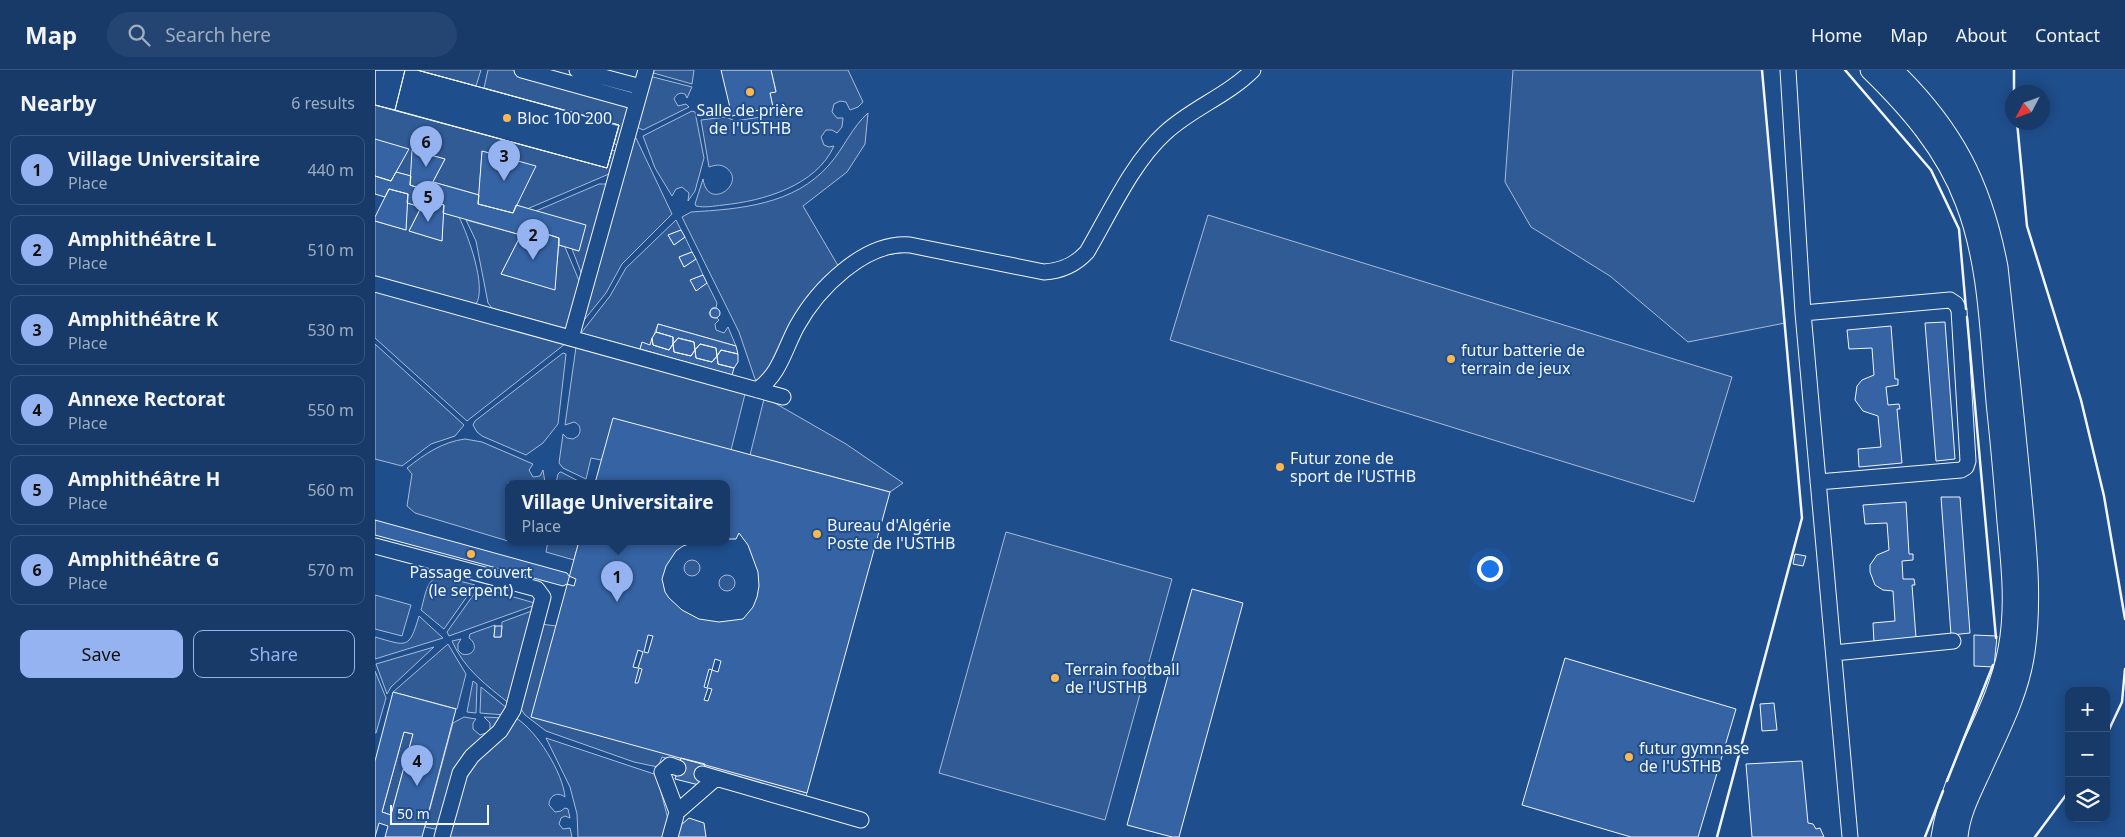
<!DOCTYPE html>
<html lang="en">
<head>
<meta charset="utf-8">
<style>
	:root { --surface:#173a69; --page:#244571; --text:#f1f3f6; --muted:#9eadc0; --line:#36547d; --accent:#95b2f1 }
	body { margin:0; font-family:"Noto Sans",sans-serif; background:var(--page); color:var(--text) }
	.controls { position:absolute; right:15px; bottom:15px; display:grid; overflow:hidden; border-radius:10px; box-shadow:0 2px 12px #0003 }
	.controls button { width:45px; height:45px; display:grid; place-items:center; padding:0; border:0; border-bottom:1px solid var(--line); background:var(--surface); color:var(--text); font:25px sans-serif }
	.compass { position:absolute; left:1630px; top:15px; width:45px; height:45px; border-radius:50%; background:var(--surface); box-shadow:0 2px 12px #0003; rotate:229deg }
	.scale { position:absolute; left:15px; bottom:12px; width:99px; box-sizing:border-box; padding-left:5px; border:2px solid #f2f6ff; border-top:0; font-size:14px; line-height:18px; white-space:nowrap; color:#f2f6ff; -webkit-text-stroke:4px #1f4e8c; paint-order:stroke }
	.you { position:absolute; left:1114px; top:498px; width:18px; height:18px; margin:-12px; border:4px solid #fff; border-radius:50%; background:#1a73e8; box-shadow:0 0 0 8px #1a73e833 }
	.badge { display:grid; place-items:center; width:32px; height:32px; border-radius:50%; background:var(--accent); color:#111; font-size:16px; font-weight:700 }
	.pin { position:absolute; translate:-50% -41px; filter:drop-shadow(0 1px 2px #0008) }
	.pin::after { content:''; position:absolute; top:26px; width:18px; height:15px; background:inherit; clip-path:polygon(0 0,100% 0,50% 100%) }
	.popup { position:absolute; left:130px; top:410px; width:225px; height:65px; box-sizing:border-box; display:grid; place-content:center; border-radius:10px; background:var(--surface); filter:drop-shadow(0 1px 4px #0005); font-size:16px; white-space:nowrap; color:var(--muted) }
	.popup b { font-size:19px; color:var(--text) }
	.popup::after { content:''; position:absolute; left:50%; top:100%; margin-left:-10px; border:10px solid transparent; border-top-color:var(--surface) }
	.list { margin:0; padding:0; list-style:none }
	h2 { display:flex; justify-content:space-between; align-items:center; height:65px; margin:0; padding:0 20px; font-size:21px }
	h2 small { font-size:16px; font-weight:400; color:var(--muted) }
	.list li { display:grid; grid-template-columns:32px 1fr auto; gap:15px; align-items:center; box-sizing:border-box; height:70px; margin:0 10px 10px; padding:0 10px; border:1px solid var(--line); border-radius:10px }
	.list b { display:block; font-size:19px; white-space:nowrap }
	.list p { margin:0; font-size:16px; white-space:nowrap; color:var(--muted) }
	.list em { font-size:16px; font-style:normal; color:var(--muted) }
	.actions { display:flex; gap:10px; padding:15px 20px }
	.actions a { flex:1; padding:11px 0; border:1px solid var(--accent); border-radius:10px; text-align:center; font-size:18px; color:var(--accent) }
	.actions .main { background:var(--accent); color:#111 }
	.icon { flex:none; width:28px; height:28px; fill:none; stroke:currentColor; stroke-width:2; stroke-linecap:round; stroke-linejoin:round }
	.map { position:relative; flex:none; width:1750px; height:767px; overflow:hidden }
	header { display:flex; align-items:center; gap:30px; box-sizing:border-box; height:70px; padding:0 25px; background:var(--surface); border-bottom:1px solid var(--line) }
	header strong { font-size:24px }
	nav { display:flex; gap:28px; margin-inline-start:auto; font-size:18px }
	.search { width:350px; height:45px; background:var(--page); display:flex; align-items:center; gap:12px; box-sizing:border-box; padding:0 18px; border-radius:28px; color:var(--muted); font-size:19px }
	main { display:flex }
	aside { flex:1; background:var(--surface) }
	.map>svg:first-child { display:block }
	.green { fill:#305b95; stroke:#a8bbd7 }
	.building { fill:#3563a3; stroke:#f2f6ff; fill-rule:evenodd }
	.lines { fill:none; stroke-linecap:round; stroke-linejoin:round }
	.minor-tunnel { stroke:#3f679d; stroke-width:15; stroke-dasharray:15 8; stroke-linecap:butt }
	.minor-casing { stroke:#f2f6ff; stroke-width:17 }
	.major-casing { stroke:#f2f6ff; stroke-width:21 }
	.minor { stroke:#1f4e8c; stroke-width:15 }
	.major { stroke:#1f4e8c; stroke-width:19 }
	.wall { stroke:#f2f6ff; stroke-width:2.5 }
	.poi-dot { fill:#ffb74d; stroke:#1f4e8c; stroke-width:2 }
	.labels { text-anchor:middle; stroke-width:4; stroke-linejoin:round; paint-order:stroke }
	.poi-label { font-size:16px; fill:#f2f6ff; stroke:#1f4e8c; text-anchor:start }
</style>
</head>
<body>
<header>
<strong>Map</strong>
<div class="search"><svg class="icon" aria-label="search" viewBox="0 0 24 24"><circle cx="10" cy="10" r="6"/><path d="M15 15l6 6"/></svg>Search here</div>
<nav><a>Home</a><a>Map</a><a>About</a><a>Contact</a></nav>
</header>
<main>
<aside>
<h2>Nearby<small>6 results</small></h2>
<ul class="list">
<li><span class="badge">1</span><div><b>Village Universitaire</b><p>Place</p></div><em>440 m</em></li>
<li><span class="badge">2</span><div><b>Amphithéâtre L</b><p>Place</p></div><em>510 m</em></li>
<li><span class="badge">3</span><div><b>Amphithéâtre K</b><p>Place</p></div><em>530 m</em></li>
<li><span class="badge">4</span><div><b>Annexe Rectorat</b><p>Place</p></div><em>550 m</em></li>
<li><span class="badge">5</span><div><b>Amphithéâtre H</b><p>Place</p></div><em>560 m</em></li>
<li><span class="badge">6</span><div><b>Amphithéâtre G</b><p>Place</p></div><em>570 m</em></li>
</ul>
<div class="actions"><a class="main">Save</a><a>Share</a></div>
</aside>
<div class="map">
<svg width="1750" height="767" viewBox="0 0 1750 767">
	<rect width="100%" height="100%" fill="#1f4e8c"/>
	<path class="green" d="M42,0H106L101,16Z
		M113,0H138L255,32L243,75L239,74L244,56L109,18Z
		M275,0H319L317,14L275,2Z
		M396,0H473L488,32L483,37L475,40L471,32L465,31L459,34L457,42L462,48H468L467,57L462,63L457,60H451L446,67L449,75L454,77L459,76C441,116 388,131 348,135C339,136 330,138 321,136L320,134L328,109C333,143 374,112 350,97C345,94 340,95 334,97L326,50L351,47L360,51L386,47L385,40L398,37L395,23L401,21Z
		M1138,0H1387L1410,253L1313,272L1235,206L1156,157L1130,112Z
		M274,6L317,17L312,28L310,24C305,22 301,24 299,29L303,36L311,34L314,37L268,60L262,57Z
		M0,35L232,98L237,80L241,81L234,104L152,139L141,135L107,81L104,125L58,112L70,89L38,80L36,106L21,102L33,79L0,70Z
		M317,41L320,42L329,88L320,121L313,131L314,123L307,117L301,119L297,126L280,98L268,66Z
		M493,43L490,74L472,102L428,136L465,199L384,312L380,309L364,262L307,147L316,142C365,139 419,135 454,95C469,78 477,57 493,43Z
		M261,68L297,144L247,194L231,223L205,255L256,71Z
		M224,114H232L207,205L197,179L204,181L161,141Z
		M32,133L46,137L34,161L67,171L68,143L84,147C93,165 112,217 101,234L0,206V151L31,160Z
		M833,145L1357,307L1319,432L795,270Z
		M91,150L146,165L126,204L179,219L184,175L190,177L205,213L193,259L117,238L113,233L101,171Z
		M301,150L306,160L293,165L299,175L310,167L317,182L304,187L309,197L321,189L328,205L316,210L321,220L332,213L342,233L341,238H337L334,243L336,247L342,248L344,250L340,254L341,260L349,263L353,257L361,276L283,254L275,275L267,273L265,279L206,263L235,226L251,198Z
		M0,221L190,274L92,351L0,268Z
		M0,274L89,355L80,366L56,374L27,396L0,389Z
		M201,277L370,324L356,380L226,390L216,388L211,409L188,398L184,393L188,364L192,368L198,369L203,366C207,360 205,354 199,352L190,355Z
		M188,283L191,284L183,354L168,373L151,385L107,366L102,362L98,355L100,351Z
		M389,329L398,332L471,374L528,413L515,422L375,385Z
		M90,369L107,372L158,394L154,400L158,407L165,406L168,400L170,413H133V471L40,443L32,436L37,404L32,398C50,384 67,372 90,369Z
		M185,402H186L207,413H181L183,404Z
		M631,462L797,509L730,750L564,703Z
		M173,471H204L199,490L171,482Z
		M309 498a8 8 0 1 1 16 0a8 8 0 1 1-16 0Z
		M344 513a8 8 0 1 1 16 0a8 8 0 1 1-16 0Z
		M65,506L100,515L69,559L46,540C50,527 51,509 65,506Z
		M104,517L163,534L74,566L72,562Z
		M0,525L36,535L27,566L0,559Z
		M162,539L135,634C111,615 89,599 77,571L86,569L83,574V580L87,584C99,587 104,575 94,568L95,564L120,555L119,567H126L127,552Z
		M44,546L68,568L0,589V567C32,576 34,580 44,546Z
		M166,554L181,556L306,688L305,692L287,687L283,697L259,692L171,661L150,645L144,636Z
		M73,574L91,604L82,639L18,622Z
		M59,577L16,617L12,624L1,594Z
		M0,601L11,628L1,663H0Z
		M98,611L102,614L101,643L92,642Z
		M106,617L133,639L130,645L105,643Z
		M89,647L101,649L98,653V659L105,665L111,663L115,659V653L109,647L129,648L114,666L62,757L60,759L50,757L78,653Z
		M141,648C162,661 188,703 190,727C182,721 174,726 174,735L180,742L186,741L190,738L193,739L195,748L190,746L186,748L184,754L188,759L195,758L197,767H73L93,702Z
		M29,662L38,664L16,745L7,742Z
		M171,668L279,704L282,707L293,749L290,767H203L202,744L195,717Z
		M330,694L432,723L431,726L328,699Z"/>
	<path class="building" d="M0,0H42L244,55L232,98L0,35Z
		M0,0H30L20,40L0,35Z
		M30,0H42L244,55L232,98L20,40Z
		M346,0H396L401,22L395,23L398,37L357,46Z
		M0,69L34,79L16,111L0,106Z
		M37,80L70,89L53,121L35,115Z
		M107,81L161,96L138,143L103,134Z
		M21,102L36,106L35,115L53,121L58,112L104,125L103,134L138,143L141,135L211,155L204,181L184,175V168L150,157L146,165L68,143L69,135L50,130L46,137L32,133L33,124L14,119L10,127L0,124V106L16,111Z
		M14,119L33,124L31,160L0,151V147Z
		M50,130L69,135L67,171L34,161Z
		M150,157L184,168L180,220L126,204Z
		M306,160L310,167L299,175L293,165Z
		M317,182L321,189L309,197L304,187Z
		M328,205L332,213L321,221L315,210Z
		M335 243a5 5 0 1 1 10 0a5 5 0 1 1-10 0Z
		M1570,252L1580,389L1561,391L1550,253Z
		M283,254L361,276L363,284L346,280L342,286L341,278L325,274L320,280L319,272L303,268L298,274V267L281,262Z
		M1516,256L1520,309H1523V315L1511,317L1513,335L1524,334L1525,339H1522L1527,393L1484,397L1483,379L1506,377L1503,346L1488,341L1480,330L1482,316L1487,310L1499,305L1497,278L1474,279L1472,260Z
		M281,262L298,267V274L294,280L278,275L277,268Z
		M277,268L278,275L294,280L298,274L299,282L316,286L320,280L321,288L337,292L342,286L343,294L359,298L357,305L265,279L267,272L275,275Z
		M303,268L319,272L320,280L316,286L299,282L298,274Z
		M325,274L341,278L342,286L337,292L321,288L320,280Z
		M346,280L363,284V292L359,298L343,294L342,286Z
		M238,348L515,422L432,723L156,647L204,471H323L308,476L301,481L291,496L287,509L290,522L294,528L307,540L324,549L344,552L368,549L378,537L382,527L384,516L383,502L373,475L364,463L361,469H351V413H220ZM273,565L278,566L273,583L269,582ZM263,580L268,582L263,598L258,597ZM340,589L346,591L343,602L337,600ZM264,598L267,599L263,613H260ZM334,599L337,600L332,618L329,617ZM333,618L337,619L333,631L329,630Z
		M1566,427H1585L1595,563L1576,565Z
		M1531,432L1534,484H1538V490L1527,491L1528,509H1539L1540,515H1537L1541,568L1499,573L1498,553L1520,551L1518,521L1508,520L1500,515L1495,502V495L1502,485L1514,480L1512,453L1490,454L1488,435Z
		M0,450L192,503L194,506L201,509L199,516L192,514L188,516L0,465Z
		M1420,484L1431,486L1428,496L1418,494Z
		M817,519L868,533L804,767H797L752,755Z
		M120,556H127L126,567H119Z
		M1599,565L1622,566L1619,597L1599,596Z
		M1190,588L1361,639L1323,767H1256L1147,735Z
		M18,622L81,639L47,767H10L13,756L4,753L0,767V691ZM29,662L38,664L16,745L7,742Z
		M1399,633L1402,660L1387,661L1385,634Z
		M306,688L330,694L324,715L300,709Z
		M1427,691L1433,753L1438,754L1441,759L1445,758L1449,767H1377L1371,694Z
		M314,748L329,753L331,767H303L305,756Z"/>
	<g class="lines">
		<path class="minor-tunnel" d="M303,698L327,704"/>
		<g class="minor-casing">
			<path id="minor" d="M147,0L262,32
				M202,0L266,17
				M1413,0L1428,243L1475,767
				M0,214L408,327
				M1428,243L1575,230L1581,234L1584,240L1593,391L1591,397L1586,400L1443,412
				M196,268L271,0
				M382,320C405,304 409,280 422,256C442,220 489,171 535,175L669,202C687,201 700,195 712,182C735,143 757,93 790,63C817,38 852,26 878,0
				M0,476L162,519L168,527L138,640L125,661L97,686L85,703L67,767
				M1459,583L1578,571
				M327,704L486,750
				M302,742L287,702L295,695L303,698
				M295,767L302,742L341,708"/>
		</g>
		<g class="major-casing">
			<path id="major" d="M1495,0C1534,38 1570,79 1590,132C1615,196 1615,273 1622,342C1626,378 1629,415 1632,452C1636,493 1641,537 1633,579C1621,645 1576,700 1566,767
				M1518,0C1579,59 1607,114 1623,197C1631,270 1639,342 1646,416C1651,471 1658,527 1650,582C1644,624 1624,661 1607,699C1597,721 1585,743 1583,767"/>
		</g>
		<use href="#minor" class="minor"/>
		<use href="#major" class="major"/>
		<path class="wall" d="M1470,0L1556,100L1584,159L1591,239
			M1639,22V0
			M1642,52L1652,156L1706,330L1729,426L1750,549
			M1592,247L1621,568
			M1731,666L1747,632L1750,599
			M1572,711L1618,595
			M1342,767L1427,448L1387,0
			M1550,767L1568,721
			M1660,767L1694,721"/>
	</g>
	<g class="poi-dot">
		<circle cx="375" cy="22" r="5"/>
		<circle cx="132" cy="48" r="5"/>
		<circle cx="1076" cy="289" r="5"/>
		<circle cx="905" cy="397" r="5"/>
		<circle cx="442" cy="464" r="5"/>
		<circle cx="96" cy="484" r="5"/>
		<circle cx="680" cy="608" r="5"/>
		<circle cx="1254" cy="687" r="5"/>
	</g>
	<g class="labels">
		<g class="poi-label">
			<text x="375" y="46" text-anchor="middle">Salle de prière<tspan x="375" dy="18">de l'USTHB</tspan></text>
			<text x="142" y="54">Bloc 100 200</text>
			<text x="1086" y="286">futur batterie de<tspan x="1086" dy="18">terrain de jeux</tspan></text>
			<text x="915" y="394">Futur zone de<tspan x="915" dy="18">sport de l'USTHB</tspan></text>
			<text x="452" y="461">Bureau d'Algérie<tspan x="452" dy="18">Poste de l'USTHB</tspan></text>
			<text x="96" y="508" text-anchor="middle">Passage couvert<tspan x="96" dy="18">(le serpent)</tspan></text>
			<text x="690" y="605">Terrain football<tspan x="690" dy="18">de l'USTHB</tspan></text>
			<text x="1264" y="684">futur gymnase<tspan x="1264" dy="18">de l'USTHB</tspan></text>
		</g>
	</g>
</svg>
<div class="controls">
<button>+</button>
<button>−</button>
<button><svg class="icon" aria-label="layers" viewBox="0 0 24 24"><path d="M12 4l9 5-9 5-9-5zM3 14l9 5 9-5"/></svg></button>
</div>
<svg class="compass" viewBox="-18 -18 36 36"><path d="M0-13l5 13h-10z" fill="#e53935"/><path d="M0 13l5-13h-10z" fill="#9eadc0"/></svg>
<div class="scale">50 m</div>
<div class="you"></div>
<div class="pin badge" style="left:242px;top:532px">1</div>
<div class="popup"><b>Village Universitaire</b>Place</div>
<div class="pin badge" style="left:158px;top:190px">2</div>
<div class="pin badge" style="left:129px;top:111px">3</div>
<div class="pin badge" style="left:42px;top:716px">4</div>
<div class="pin badge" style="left:53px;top:152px">5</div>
<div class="pin badge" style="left:51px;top:97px">6</div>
</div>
</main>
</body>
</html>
